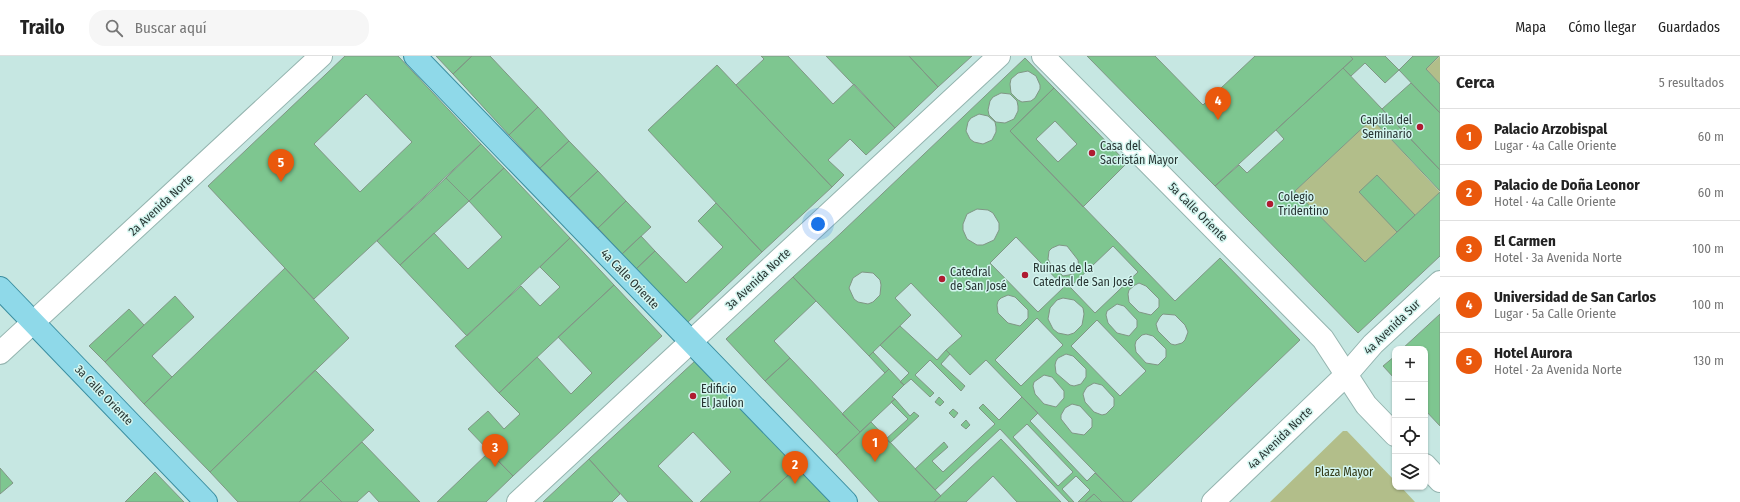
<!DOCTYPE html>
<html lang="es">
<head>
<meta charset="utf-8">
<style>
	:root { --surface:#fff; --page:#f6f6f6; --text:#222; --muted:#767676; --line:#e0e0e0; --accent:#ea580c }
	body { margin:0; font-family:"Fira Sans Condensed",sans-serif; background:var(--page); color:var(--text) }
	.controls { position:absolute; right:12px; bottom:12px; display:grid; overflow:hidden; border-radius:8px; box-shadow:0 1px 3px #0004 }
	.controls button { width:36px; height:36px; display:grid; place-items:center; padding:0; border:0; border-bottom:1px solid var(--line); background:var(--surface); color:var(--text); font:20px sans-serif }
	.you { position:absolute; left:818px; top:168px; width:14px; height:14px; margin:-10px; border:3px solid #fff; border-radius:50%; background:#1a73e8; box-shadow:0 0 0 6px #1a73e833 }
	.badge { display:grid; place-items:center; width:26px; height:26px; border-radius:50%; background:var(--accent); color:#fff; font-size:13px; font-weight:700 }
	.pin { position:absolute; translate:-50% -33px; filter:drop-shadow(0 1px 2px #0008) }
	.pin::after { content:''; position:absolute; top:21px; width:14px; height:12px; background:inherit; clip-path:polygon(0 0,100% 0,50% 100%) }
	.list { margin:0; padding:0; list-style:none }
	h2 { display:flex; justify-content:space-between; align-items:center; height:52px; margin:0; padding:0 16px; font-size:17px }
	h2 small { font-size:13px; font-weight:400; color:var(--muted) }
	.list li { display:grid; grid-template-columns:26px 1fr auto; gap:12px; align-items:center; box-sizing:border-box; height:56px; padding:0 16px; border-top:1px solid var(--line) }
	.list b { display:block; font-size:15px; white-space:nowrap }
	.list p { margin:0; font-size:13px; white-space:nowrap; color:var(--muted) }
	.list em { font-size:13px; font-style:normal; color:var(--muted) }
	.icon { flex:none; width:22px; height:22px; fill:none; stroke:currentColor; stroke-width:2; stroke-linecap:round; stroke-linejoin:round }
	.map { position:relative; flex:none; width:1440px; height:446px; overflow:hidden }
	header { display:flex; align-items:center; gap:24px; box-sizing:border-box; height:56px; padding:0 20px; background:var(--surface); border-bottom:1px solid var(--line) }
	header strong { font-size:19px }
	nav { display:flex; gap:22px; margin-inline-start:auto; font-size:14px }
	.search { width:280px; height:36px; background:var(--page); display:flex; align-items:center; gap:10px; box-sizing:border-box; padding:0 14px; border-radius:16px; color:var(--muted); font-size:15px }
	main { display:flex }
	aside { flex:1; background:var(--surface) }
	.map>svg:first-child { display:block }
	.green { fill:#b2be8a }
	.building { fill:#7ec690; stroke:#809685; fill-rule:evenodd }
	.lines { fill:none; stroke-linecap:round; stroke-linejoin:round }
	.minor-casing { stroke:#94b4af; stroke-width:24 }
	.tertiary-casing { stroke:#94b4af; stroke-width:24 }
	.secondary-casing { stroke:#94b4af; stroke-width:24 }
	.primary-casing { stroke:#3a8ea0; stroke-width:24 }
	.minor { stroke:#fff; stroke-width:22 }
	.tertiary { stroke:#fff; stroke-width:22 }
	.secondary { stroke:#fff; stroke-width:22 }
	.primary { stroke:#8fd9e9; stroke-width:22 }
	.poi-dot { fill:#af1c31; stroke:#d3f5ef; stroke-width:1.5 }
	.labels { text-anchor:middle; stroke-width:3; stroke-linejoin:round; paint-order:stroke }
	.poi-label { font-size:12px; fill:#273432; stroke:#d3f5ef; text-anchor:start }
	.street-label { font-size:12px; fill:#273432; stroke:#d3f5ef }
	.park-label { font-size:12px; fill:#313815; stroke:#d3f5ef }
</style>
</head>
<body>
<header>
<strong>Trailo</strong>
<div class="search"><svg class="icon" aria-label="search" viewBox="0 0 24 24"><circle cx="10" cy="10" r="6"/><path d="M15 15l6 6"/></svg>Buscar aquí</div>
<nav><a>Mapa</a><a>Cómo llegar</a><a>Guardados</a></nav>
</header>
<main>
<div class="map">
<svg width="1440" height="446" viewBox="0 0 1440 446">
	<rect width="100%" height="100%" fill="#c6e7e2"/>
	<path class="green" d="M1440,0V28L1426,13Z
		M1372,63L1440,136L1365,206L1295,135Z
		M1343,375H1347L1395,425V431H1401L1415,446H1270Z"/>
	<path class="building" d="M345,0H398L481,88L314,243L208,130ZM366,38L412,86L360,136L314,88Z
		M436,0H472L453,18Z
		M472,0H490L538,51L509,79L453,18Z
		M761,0H788L833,48L854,28L895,72L866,99L850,83L828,104L844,119L832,131L736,29L764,3Z
		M826,0H909L938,31L895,72Z
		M909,0H972L938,31Z
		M1087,0H1155L1203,49L1255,0H1350L1353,3L1215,130Z
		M1350,0H1385L1399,14L1385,27L1365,7L1351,20L1343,12L1353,3Z
		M1413,0H1439L1426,13L1440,28V57L1399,14Z
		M1025,2L1054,32L1010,75L1175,245L1220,202L1300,284L1131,446H1124L986,304L970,319L946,294L962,280L911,227L895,242L911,259L869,300L793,221L841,177ZM1028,15L1036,20L1040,29V33L1035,42L1031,45L1022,46L1018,44L1011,37L1010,28L1011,23L1018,17ZM1001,37L1010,38L1017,45L1018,50V55L1014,63L1005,67L996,66L989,59L988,54L990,45L993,41ZM979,58L988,60L995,66L996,71V76L992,84L983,88L974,86L970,83L966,75L968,66L971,62ZM977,153L988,154L993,157L999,167V174L994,184L983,189H977L967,183L963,174V168L967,158ZM1016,181L1064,231L1038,256L990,207ZM1059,189L1067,190L1078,204L1079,212L1074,218L1063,220L1050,207L1048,203L1049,195L1052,192ZM1113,190L1138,216L1095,257L1070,231ZM862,216L873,217L880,224L881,229L880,239L873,246L868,248L858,246L854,243L849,232L853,222ZM1139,227L1146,230L1159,243V251L1151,259L1139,256L1129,246L1128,238L1129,234L1135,229ZM1008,239L1015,241L1028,254V262L1020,270L1008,267L998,257L997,249L998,245L1001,242ZM1063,242L1074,244L1083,252L1084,258L1082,269L1074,277L1068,279L1058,277L1053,273L1048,263L1050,252L1057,244ZM1117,248L1124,250L1137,264V271L1129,280L1117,277L1108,267L1106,259L1107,255ZM1163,258L1175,259L1185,269L1188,276L1185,284L1182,287L1175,289L1171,288L1158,275L1156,268L1160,261ZM1037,262L1063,289L1021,330L995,304ZM1097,264L1146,315L1120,340L1071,290ZM1146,278L1153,280L1166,293V301L1158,309L1146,307L1136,296L1135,289L1136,285L1142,279ZM1066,298L1073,300L1086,313V321L1081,328L1074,330L1070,329L1056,317L1055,309L1056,305L1058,302ZM1044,319L1052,321L1064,335V342L1056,351L1044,348L1035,338L1033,330L1034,326ZM1094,327L1102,329L1114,342V350L1106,358L1102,359L1094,356L1085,346L1083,338L1085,334L1087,331ZM1072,348L1080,350L1092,363V371L1084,379L1072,377L1061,363V359L1065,352Z
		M717,9L832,131L762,196L648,74Z
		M1343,12L1440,114V135L1372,63L1295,135L1365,206L1440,136V200L1358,277L1215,130L1239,109L1247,117L1284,83L1276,74Z
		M1411,27L1440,57V114L1382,53Z
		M1054,32L1127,107L1083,151L1010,75ZM1055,65L1077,88L1058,106L1036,83Z
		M538,51L569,85L540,112L509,79Z
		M569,85L598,115L569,142L540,112Z
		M481,88L504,112L469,145L446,122Z
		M504,112L570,182L467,280L400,209L434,177L468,213L502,181L469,145Z
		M598,115L626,145L598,172L569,142Z
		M1377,119L1415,159L1397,176L1359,136Z
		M446,122L469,145L400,209L377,185Z
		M626,145L651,171L622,198L598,172Z
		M716,147L762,196L687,267L636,213L655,195L686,227L723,191L698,165Z
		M641,180L655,195L636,213L622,198Z
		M570,182L614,229L499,337L455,290L521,230L540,250L560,231L540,211Z
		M285,212L349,282L210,416L144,348Z
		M793,221L816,245L774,285L790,302L765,325L726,283Z
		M614,229L662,280L513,420L468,373L488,355L504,373L520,358L499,337L537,301L571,338L592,317L558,281Z
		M175,240L194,261L152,300L172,321L144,348L105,306Z
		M129,253L144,269L105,306L89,290Z
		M1440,258V370L1425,354V293H1402Z
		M900,270L937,304L946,294L950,298L941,308L965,330L961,335L930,304L915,319L934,337L930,341L911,323L904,329L900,326L909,317L880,289Z
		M873,296L889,313L885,317L869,300Z
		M1395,300V323L1383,310Z
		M790,302L860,376L836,399L765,325Z
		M695,305L797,411L759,446H700L731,416L693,376L658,410L693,446H628L589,403Z
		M889,313L904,329L892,341L895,343L860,376L842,358Z
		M315,314L374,374L299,446H238L210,416Z
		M939,341L944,346L940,350L935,346Z
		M1022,341L1038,357L1030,365L1087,425L1095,417L1124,446H1102L1094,438L1085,446H1078L1090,434L1076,420L1062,433L1074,446H1069L1000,373L935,434L915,413L944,386L948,391L932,405L943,416L995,368L979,352L983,348L999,364ZM1027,368L1073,416L1058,430L1013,381Z
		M895,343L910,360L914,356L919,360L890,387L886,383L908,363L891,346Z
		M953,353L958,357L954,362L949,357Z
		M966,364L970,369L966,373L961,369Z
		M871,366L941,440L934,446H879L836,399Z
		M1001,383L1061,446H1017L993,420L966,446H934Z
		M362,386L420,446H379L369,435L357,446H342L321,425Z
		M489,396L513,420L486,446H437Z
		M589,403L620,438L612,446H543Z
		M797,411L830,446H759Z
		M0,412L13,427L0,438Z
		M155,416L184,446H125Z
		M321,425L342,446H299Z
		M1094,438L1102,446H1085Z"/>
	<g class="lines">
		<g class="minor-casing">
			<path id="minor" d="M0,297L321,0"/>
		</g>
		<g class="tertiary-casing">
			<path id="tertiary" d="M518,446L999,0
				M1213,446L1347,318L1373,288L1440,226"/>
		</g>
		<g class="secondary-casing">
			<path id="secondary" d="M1043,0L1323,283L1366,349L1395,379
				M1425,409L1440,425"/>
		</g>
		<g class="primary-casing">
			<path id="primary" d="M415,0L846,446
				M0,232L206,446"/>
		</g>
		<use href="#minor" class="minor"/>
		<use href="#tertiary" class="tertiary"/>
		<use href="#secondary" class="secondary"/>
		<use href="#primary" class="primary"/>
	</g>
	<g class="poi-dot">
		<circle cx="1420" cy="71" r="4"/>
		<circle cx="1092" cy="97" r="4"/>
		<circle cx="1270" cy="148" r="4"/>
		<circle cx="1025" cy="219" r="4"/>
		<circle cx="942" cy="223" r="4"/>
		<circle cx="693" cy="340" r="4"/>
	</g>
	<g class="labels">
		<g class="poi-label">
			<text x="1412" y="68" text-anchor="end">Capilla del<tspan x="1412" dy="14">Seminario</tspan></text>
			<text x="1100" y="94">Casa del<tspan x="1100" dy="14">Sacristán Mayor</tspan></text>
			<text x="1278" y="145">Colegio<tspan x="1278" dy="14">Tridentino</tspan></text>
			<text x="1033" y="216">Ruinas de la<tspan x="1033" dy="14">Catedral de San José</tspan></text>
			<text x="950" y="220">Catedral<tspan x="950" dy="14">de San José</tspan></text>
			<text x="701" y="337">Edificio<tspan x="701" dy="14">El Jaulon</tspan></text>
		</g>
		<g class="street-label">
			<text transform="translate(161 149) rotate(-43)" y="4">2a Avenida Norte</text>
			<text transform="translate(1198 156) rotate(45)" y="4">5a Calle Oriente</text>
			<text transform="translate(630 223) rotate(46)" y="4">4a Calle Oriente</text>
			<text transform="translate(758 223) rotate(-43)" y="4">3a Avenida Norte</text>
			<text transform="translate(1392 271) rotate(-44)" y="4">4a Avenida Sur</text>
			<text transform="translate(104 339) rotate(46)" y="4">3a Calle Oriente</text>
			<text transform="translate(1280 382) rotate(-44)" y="4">4a Avenida Norte</text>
		</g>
		<g class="park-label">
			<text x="1344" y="420">Plaza Mayor</text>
		</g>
	</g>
</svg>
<div class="controls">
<button>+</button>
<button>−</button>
<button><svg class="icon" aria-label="locate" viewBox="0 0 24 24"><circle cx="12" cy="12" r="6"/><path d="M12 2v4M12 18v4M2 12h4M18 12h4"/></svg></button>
<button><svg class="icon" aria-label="layers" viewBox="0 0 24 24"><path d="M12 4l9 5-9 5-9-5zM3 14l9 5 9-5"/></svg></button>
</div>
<div class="you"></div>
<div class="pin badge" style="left:875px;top:406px">1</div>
<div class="pin badge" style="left:795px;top:428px">2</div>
<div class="pin badge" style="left:495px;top:411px">3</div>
<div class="pin badge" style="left:1218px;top:64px">4</div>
<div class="pin badge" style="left:281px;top:126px">5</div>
</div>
<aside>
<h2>Cerca<small>5 resultados</small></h2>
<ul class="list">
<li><span class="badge">1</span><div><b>Palacio Arzobispal</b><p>Lugar · 4a Calle Oriente</p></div><em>60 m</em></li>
<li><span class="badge">2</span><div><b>Palacio de Doña Leonor</b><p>Hotel · 4a Calle Oriente</p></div><em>60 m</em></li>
<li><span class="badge">3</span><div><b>El Carmen</b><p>Hotel · 3a Avenida Norte</p></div><em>100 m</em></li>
<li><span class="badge">4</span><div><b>Universidad de San Carlos</b><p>Lugar · 5a Calle Oriente</p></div><em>100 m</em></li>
<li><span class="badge">5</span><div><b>Hotel Aurora</b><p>Hotel · 2a Avenida Norte</p></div><em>130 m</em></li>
</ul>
</aside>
</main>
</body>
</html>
